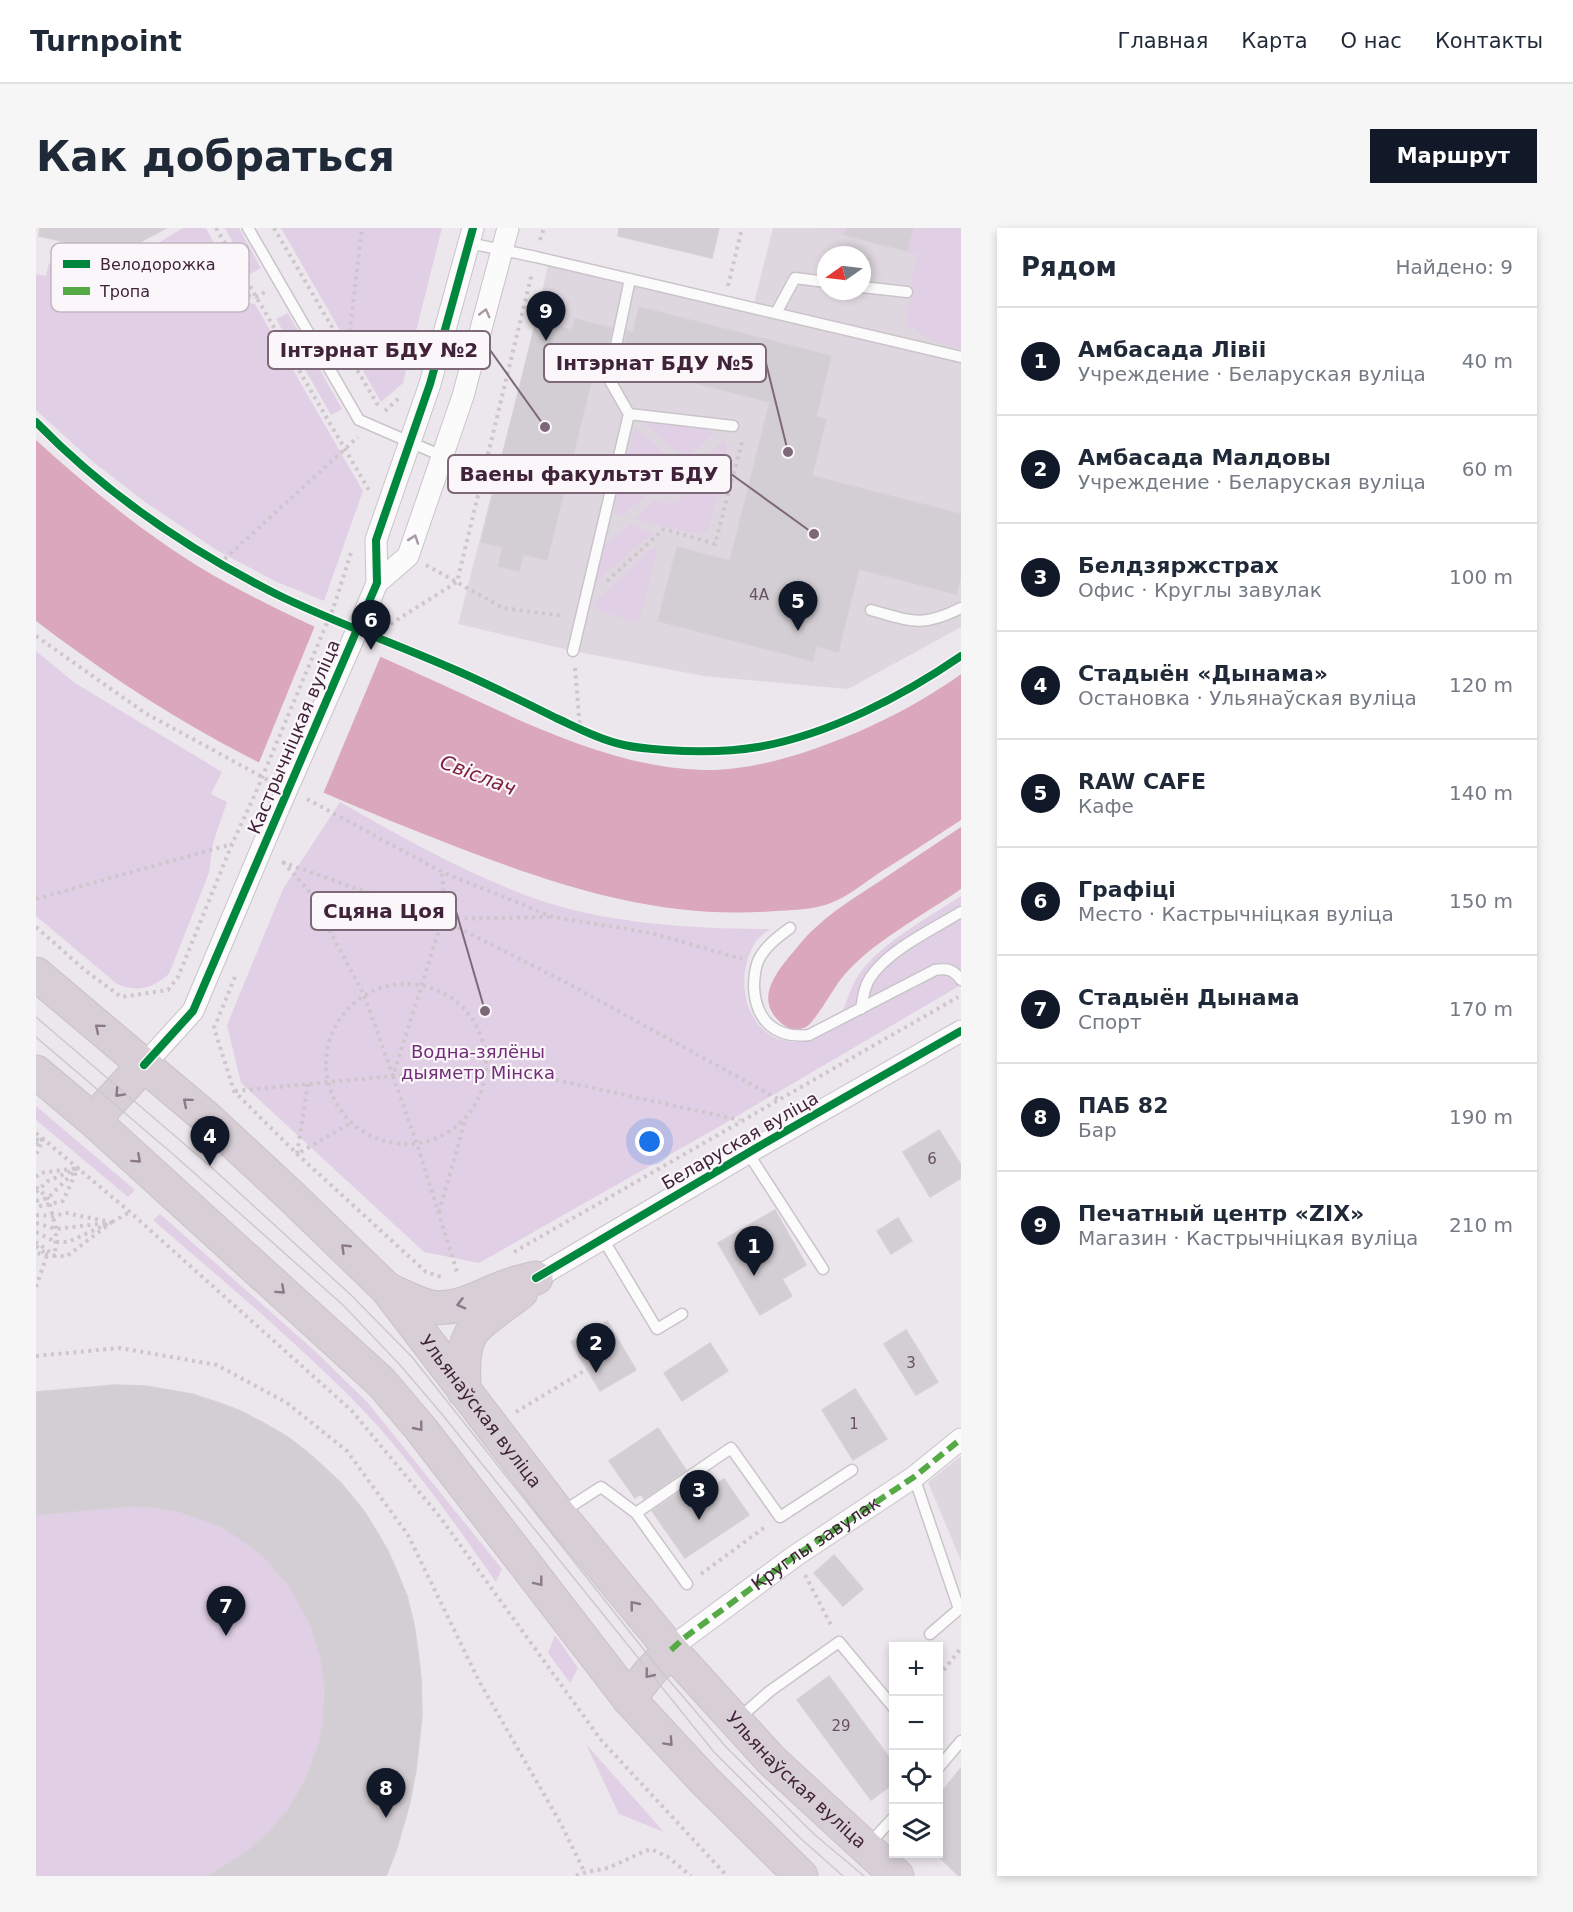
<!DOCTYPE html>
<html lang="ru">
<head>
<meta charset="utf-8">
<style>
	:root { --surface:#fff; --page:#f6f6f7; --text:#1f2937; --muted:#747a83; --line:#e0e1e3; --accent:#111827 }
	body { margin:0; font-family:"DejaVu Sans",sans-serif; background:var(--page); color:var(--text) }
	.controls { position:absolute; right:18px; bottom:18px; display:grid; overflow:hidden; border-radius:0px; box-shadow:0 3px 9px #0003 }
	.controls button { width:54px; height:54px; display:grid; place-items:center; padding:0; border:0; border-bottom:2px solid var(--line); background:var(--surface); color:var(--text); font:30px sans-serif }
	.compass { position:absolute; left:781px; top:18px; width:54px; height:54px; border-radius:50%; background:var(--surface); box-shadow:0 3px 9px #0003; rotate:256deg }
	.you { position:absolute; left:614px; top:914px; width:21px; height:21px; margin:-15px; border:4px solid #fff; border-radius:50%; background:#1a73e8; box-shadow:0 0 0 9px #1a73e833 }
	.badge { display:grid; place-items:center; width:39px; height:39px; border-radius:50%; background:var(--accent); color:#fff; font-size:20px; font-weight:700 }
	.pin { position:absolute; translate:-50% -50px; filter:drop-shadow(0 2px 3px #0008) }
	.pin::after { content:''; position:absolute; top:32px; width:21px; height:18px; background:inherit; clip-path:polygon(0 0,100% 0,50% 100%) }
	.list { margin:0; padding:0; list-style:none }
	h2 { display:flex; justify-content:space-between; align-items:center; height:78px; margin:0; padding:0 24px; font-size:26px }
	h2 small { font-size:20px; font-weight:400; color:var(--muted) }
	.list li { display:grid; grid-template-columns:39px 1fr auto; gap:18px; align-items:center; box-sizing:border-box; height:108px; padding:0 24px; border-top:2px solid var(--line) }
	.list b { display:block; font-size:22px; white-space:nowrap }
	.list p { margin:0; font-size:20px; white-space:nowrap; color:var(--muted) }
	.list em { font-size:20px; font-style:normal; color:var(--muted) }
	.icon { flex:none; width:33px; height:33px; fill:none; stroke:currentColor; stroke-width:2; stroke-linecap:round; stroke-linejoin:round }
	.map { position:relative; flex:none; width:925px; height:1648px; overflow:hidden; border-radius:0px }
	header { display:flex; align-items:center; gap:36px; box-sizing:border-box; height:84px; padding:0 30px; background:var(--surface); border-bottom:2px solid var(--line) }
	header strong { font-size:28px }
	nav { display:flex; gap:33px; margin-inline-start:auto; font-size:21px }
	.intro { display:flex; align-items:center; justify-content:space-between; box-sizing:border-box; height:144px; padding:0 36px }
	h1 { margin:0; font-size:42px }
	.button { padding:15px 27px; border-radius:0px; background:var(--accent); color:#fff; font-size:21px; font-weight:700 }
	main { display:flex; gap:36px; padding:0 36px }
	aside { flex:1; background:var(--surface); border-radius:0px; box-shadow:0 3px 9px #0003 }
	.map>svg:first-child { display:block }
	.built { fill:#dfd7df; fill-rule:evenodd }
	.green { fill:#e1d0e5 }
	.water { fill:#daa8ba }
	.pier { fill:#ece7ec }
	.building { fill:#d3ced3; stroke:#d5d0d5; stroke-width:1.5 }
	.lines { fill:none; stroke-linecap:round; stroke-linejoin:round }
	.service-casing { stroke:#c9c4c9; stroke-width:13 }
	.minor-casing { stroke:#c9c4c9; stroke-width:23 }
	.primary-casing { stroke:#cbc2c9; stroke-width:35 }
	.path { stroke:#cec6cc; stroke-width:4; stroke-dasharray:3 4.5; stroke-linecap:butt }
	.service { stroke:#fcfbfc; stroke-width:10 }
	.minor { stroke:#fcfbfc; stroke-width:21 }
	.primary { stroke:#d7cfd5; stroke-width:33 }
	.tram { stroke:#cdc8cc; stroke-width:1.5 }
	.minor-bridge-casing { stroke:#c9c4c9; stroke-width:23; stroke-linecap:butt }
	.path-bridge { stroke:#cec6cc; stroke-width:4; stroke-dasharray:3 4.5; stroke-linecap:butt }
	.minor-bridge { stroke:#fcfbfc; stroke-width:21 }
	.quiet { stroke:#56aa46; stroke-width:6; stroke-dasharray:12 6; stroke-linecap:butt }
	.cycleway-casing { stroke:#faf6fa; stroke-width:11 }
	.cycleway { stroke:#00873e; stroke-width:8 }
	.oneway { stroke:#a89aa4 }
	.oneway2 { stroke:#8c7987 }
	.labels { text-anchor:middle; stroke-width:4.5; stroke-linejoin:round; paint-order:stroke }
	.number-label { font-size:15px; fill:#675061 }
	.street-label { font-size:18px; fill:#412339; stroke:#faf6fa }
	.park-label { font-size:18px; fill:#712d78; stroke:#faf6fa }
	.water-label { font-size:20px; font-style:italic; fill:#7e1c3b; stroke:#faf6fa }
	.key { fill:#faf6fa; stroke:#c2b7c0; stroke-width:1.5 }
	.key-label { font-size:16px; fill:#412339 }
	.leader { fill:none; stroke:#7d6878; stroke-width:2 }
	.callout-dot { fill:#7d6878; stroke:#faf6fa; stroke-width:2 }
	.callout { fill:#faf6fa; stroke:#7d6878; stroke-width:2 }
	.callout-label { font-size:20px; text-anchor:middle; font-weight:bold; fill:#412339 }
</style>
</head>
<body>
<header>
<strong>Turnpoint</strong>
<nav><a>Главная</a><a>Карта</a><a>О нас</a><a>Контакты</a></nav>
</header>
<div class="intro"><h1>Как добраться</h1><a class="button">Маршрут</a></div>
<main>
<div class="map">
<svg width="925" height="1648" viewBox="0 0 925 1648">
	<rect width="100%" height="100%" fill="#ece7ec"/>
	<path class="built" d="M737,0H925V399L812,461L668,448L537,423L422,396L500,93L513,32L717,79ZM790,27H826V63H790Z
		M925,1228V1333L892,1254Z"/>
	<path class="green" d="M147,0H170L198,53L87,36Z
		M189,0H203L225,40L214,46Z
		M245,0H406L367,155L345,174Z
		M784,0H925V121C906,116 891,114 878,99L871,100L874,60L881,27Z
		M13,35L219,76L327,263L288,373L241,354L182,323L109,274L56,233L0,182V46L10,48Z
		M252,85L306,181L295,187L240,91Z
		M607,194L673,201L678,206L649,231Z
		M599,199L644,238L587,287L577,286Z
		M687,213L691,219V223L683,255L660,237Z
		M653,243L682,269L671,304L664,307L598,291L619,272C657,284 638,261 653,243Z
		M595,296L617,305L556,357L566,319Z
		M622,319L603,393H591L555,378L614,321Z
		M0,423L39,455L186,544L175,566L191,574L177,615L173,645L133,746C116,760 103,765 81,756L0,688Z
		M304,574C367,610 431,646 500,671C572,696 658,701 734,701C729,705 724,709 720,713C716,719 713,727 711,734C700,773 723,821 769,813C813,805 805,768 826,742C850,712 893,689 925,668V757L679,901L443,1035L388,1024L205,855L191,797L247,661Z
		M0,878L99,962L92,969L0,892Z
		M124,986L280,1124L332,1175L466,1341L460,1354C418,1294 376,1234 326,1181C261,1114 188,1054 117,992Z
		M79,1157C105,1158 131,1160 156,1166C267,1193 357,1287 379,1399C395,1483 382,1570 350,1648H0V1164Z
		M519,1407L542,1440L534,1455L512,1425Z
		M550,1516L628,1604L583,1586Z"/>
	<path class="water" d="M0,212C57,264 123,318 191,355C261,393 335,424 407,457C488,494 575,539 666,542C744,545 863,492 925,446V592C898,610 871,627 843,645C824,658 804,675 781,679C768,682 754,682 740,683C620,693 513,655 403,612C329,583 253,552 184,514C120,479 58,437 0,393Z
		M925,599V661C888,687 832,716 805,751C797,761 779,794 770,799C761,803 753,802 745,795C715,769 745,739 763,717C784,691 813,673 841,655C869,636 897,618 925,599Z"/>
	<path class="pier" d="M280,395L346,425L287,566L222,537Z"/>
	<path class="building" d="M4,0H130L82,26L3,8Z
		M583,0H683L676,30L582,8Z
		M810,0H877L871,23L809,7Z
		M603,79L795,128L780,189L790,191L776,248L925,286V348L920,366L823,341L802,424L780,418L777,433L622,393L641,319L694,333L734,174L584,136L591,103L597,105Z
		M539,91L576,100L569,132L561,130L511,332L487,326L483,343L462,338L467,319L445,314L500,93L536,102Z
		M903,902L925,937V950L894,969L867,924Z
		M739,982L770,1037L746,1051L756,1068L724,1087L682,1015Z
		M862,990L876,1013L855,1026L841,1003Z
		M571,1093L600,1142L564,1163L535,1114Z
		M870,1102L902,1154L880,1167L848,1116Z
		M674,1115L692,1143L646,1173L628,1145Z
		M79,1157L109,1158L156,1166L205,1183L250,1208L270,1223L305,1255L328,1283L351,1321L371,1368L378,1397L385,1449L386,1487L380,1542L373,1578L360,1623L350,1648H173L212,1623L232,1605L252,1582L271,1549L283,1515L287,1495L289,1463L285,1430L274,1396L253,1358L232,1333L216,1319L186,1299L145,1284L115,1279L94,1278L0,1287V1164Z
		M819,1161L851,1211L817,1232L786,1182Z
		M622,1200L650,1242L608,1271L605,1266L599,1270L573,1233Z
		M688,1251L713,1287L649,1330L616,1283L659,1254L666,1266Z
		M798,1327L827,1361L807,1378L778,1345Z
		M793,1448L858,1536V1555L835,1572L761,1472Z
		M925,1540V1648H923L903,1629V1567Z"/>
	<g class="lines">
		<g class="service-casing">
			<path id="service" d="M212,0L323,192L406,228
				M433,15L500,29L925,129
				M594,51L573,151L593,186L697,198
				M826,59L871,64
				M740,85L759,50L790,54
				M835,382C875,393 886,400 925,380
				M537,423L593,186
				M754,700C742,709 729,718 722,733C719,741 718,751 718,760C720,793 740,811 773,807L899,742C912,740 918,742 925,752
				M825,781C827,770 828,759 834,750C852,722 897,701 925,684
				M712,925L787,1041
				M567,1011L621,1101L646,1086
				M878,1249L923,1381L894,1406
				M526,1284L565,1259L600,1285L695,1220L744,1289L816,1242
				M600,1285L651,1356
				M702,1491L734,1463L803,1414L858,1480
				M903,1539L925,1513
				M832,1617L858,1589"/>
		</g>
		<g class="minor-casing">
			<g id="minor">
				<path d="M341,355L372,328L427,168L472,0"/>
				<path d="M326,391L341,355L340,312L394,156L437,0"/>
				<path d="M108,837L157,783L244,577"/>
				<path d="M500,1050L722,919L925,803"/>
				<path id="s1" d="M635,1422L648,1410L759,1328L878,1249L925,1211"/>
			</g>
		</g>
		<g class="primary-casing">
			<g id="primary">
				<path id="s2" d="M0,746L172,891L254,967L351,1061L523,1286L635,1422L736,1533L861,1648"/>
				<path d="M0,844L57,892L345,1154L385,1201L593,1471L667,1551L765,1648"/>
				<path d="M57,892L108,837"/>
				<path d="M351,1061C365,1067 380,1076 395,1079C421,1083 445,1068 468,1059C478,1055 489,1053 500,1050"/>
				<path d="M428,1163C428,1145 425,1119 437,1103C445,1092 473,1074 485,1064"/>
				<path d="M593,1471L613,1445L635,1422"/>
			</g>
		</g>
		<path class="path" d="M180,0L334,264
			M238,0L344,181
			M504,12L508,0
			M43,33L220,69L229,64
			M692,58L706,0
			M311,126L326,0
			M349,183L363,170
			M183,336L322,209
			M390,337L467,380L527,388
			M571,353L628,301L679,316L706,214
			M298,378L315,325
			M348,400L421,354L496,45
			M0,408L109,485L232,552
			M539,440L544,500
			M271,571L406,644L517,689L615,705L706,731
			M246,634L405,691L531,755L744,872
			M247,634L272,662L328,767L357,848L409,683L406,644
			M0,671L196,616
			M406,691L513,689
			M0,699L50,743L85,769L132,762L142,749L196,616L220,564
			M199,749L178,800L198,863L261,926L390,1044L405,1049
			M290 836a80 80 0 1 1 160 0a80 80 0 1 1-160 0Z
			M357,848L381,916L422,1047
			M272,856L261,926L315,895
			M199,863L357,848L474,842L704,892
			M0,905L94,984L316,1183L404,1289L565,1512L691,1648
			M0,912L7,911L0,914
			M0,917L7,911L0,927
			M0,949L4,945L42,940L12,953L0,964
			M0,959L12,970L14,977L20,1001L19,1028L0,1025
			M0,973L12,970L42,940L27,973L0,979
			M403,984L429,893
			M0,987L17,988L30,985L74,994
			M76,994L94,984
			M0,995L20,1001L70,995
			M0,1004L20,1014H32L76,994L31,1028H19L0,1014
			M0,1018L11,1027L0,1059
			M478,1024L922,769
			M0,1128L84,1120L181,1137L251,1175L311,1223L372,1307L443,1453L525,1596L548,1643
			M480,1184L551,1141
			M665,1346L729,1299
			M769,1347L796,1399
			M903,1448L925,1420
			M540,1648C551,1642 563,1643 574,1639C588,1633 601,1626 615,1621L632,1629L655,1648"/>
		<use href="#service" class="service"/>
		<use href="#minor" class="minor"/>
		<use href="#primary" class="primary"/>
		<path class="tram" d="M0,789L174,938L315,1067L376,1129L620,1437L690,1519L779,1607L828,1648
			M0,809L138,927L307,1077L364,1137L405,1185L678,1524L763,1609L807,1648"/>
		<g class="minor-bridge-casing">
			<path id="minor-bridge" d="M244,577L326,391"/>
		</g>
		<path class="path-bridge" d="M220,564L298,378"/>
		<use href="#minor-bridge" class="minor-bridge"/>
		<path class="quiet" d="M635,1422L648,1410L759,1328L878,1249L925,1211"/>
		<g class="cycleway-casing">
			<path id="cycleway" d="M0,194C68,264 153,322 240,366C297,394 358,415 417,441C452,456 486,473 520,490C542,500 565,512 588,517C601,520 616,521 629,522C659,524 693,524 722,519C792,507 867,468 925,428
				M108,837L157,783L341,355L340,312L394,156L437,0
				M500,1050L722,919L925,803"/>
		</g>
		<use href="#cycleway" class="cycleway"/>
	</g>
	<defs><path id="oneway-chevron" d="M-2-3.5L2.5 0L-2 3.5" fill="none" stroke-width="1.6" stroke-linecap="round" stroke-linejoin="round" transform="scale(1.5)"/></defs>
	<g class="oneway">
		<use href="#oneway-chevron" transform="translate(449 85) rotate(-75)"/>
		<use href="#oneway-chevron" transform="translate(378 311) rotate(-71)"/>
	</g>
	<g class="oneway2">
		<use href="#oneway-chevron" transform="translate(63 800) rotate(-140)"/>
		<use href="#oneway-chevron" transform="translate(83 865) rotate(133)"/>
		<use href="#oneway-chevron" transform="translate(151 874) rotate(-140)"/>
		<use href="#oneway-chevron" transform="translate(101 931) rotate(42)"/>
		<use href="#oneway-chevron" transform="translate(309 1020) rotate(-136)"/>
		<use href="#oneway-chevron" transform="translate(245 1062) rotate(42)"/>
		<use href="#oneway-chevron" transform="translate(425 1076) rotate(165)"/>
		<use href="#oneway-chevron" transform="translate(383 1199) rotate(51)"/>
		<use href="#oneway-chevron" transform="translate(503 1354) rotate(52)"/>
		<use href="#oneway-chevron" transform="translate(598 1377) rotate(-129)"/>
		<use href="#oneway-chevron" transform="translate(613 1446) rotate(129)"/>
		<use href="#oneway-chevron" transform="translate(633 1514) rotate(47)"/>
	</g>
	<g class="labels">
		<g class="number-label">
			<text x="723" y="372">4А</text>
			<text x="896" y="936">6</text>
			<text x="875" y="1140">3</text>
			<text x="818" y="1201">1</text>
			<text x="805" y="1503">29</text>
		</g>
		<g class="street-label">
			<text transform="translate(258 509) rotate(-67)" y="6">Кастрычніцкая вуліца</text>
			<text transform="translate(704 913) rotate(-30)" y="6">Беларуская вуліца</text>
			<text dy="6" stroke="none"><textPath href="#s2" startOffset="626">Ульянаўская вуліца</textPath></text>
			<text dy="6" stroke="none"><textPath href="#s1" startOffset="180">Круглы завулак</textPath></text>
			<text dy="6" stroke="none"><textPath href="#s2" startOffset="1112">Ульянаўская вуліца</textPath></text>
		</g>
		<g class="park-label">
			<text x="442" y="830">Водна-зялёны<tspan x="442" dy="21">дыяметр Мінска</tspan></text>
		</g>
		<g class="water-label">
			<text transform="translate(442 547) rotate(21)" y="7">Свіслач</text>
		</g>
	</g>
	<rect x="15" y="15" width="198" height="69" rx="9" class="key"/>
	<rect x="27" y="32" width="27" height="8" fill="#00873e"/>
	<rect x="27" y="59" width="27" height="8" fill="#56aa46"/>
	<g class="key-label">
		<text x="64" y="42">Велодорожка</text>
		<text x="64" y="69">Тропа</text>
	</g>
	<path class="leader" d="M509 199L454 122M752 224L730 135M778 306L695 246M449 783L420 683"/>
	<g class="callout-dot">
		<circle cx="509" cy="199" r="6"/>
		<circle cx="752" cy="224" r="6"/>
		<circle cx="778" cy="306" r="6"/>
		<circle cx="449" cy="783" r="6"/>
	</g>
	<g class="callout">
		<rect x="232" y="103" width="222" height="38" rx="6"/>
		<rect x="508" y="116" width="222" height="38" rx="6"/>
		<rect x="412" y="227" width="283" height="38" rx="6"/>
		<rect x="275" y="664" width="145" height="38" rx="6"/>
	</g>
	<g class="callout-label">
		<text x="343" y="129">Інтэрнат БДУ №2</text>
		<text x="619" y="142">Інтэрнат БДУ №5</text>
		<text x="553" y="253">Ваены факультэт БДУ</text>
		<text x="348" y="690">Сцяна Цоя</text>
	</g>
</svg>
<div class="controls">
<button>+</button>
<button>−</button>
<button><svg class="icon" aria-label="locate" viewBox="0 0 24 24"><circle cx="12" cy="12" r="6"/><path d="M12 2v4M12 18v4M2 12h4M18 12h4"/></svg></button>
<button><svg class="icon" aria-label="layers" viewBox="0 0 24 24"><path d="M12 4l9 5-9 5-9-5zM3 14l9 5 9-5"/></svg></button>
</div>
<svg class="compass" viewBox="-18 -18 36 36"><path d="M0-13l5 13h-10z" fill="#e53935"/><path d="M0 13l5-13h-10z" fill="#747a83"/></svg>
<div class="you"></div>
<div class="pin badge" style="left:718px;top:1048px">1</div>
<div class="pin badge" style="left:560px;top:1145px">2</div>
<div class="pin badge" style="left:663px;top:1292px">3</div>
<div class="pin badge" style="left:174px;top:938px">4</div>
<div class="pin badge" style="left:762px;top:403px">5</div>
<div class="pin badge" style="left:335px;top:422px">6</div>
<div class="pin badge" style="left:190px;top:1408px">7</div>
<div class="pin badge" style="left:350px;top:1590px">8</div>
<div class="pin badge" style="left:510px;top:113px">9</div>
</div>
<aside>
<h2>Рядом<small>Найдено: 9</small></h2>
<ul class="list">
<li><span class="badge">1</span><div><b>Амбасада Лівіі</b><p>Учреждение · Беларуская вуліца</p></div><em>40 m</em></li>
<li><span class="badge">2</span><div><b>Амбасада Малдовы</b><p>Учреждение · Беларуская вуліца</p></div><em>60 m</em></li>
<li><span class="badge">3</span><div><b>Белдзяржстрах</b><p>Офис · Круглы завулак</p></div><em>100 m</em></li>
<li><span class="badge">4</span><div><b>Стадыён «Дынама»</b><p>Остановка · Ульянаўская вуліца</p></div><em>120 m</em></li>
<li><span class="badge">5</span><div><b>RAW CAFE</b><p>Кафе</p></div><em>140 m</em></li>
<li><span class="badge">6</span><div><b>Графіці</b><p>Место · Кастрычніцкая вуліца</p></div><em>150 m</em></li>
<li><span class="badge">7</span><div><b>Стадыён Дынама</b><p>Спорт</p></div><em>170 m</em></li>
<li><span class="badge">8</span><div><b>ПАБ 82</b><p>Бар</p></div><em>190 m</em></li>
<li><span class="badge">9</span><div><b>Печатный центр «ZIX»</b><p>Магазин · Кастрычніцкая вуліца</p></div><em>210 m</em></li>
</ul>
</aside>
</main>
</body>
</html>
